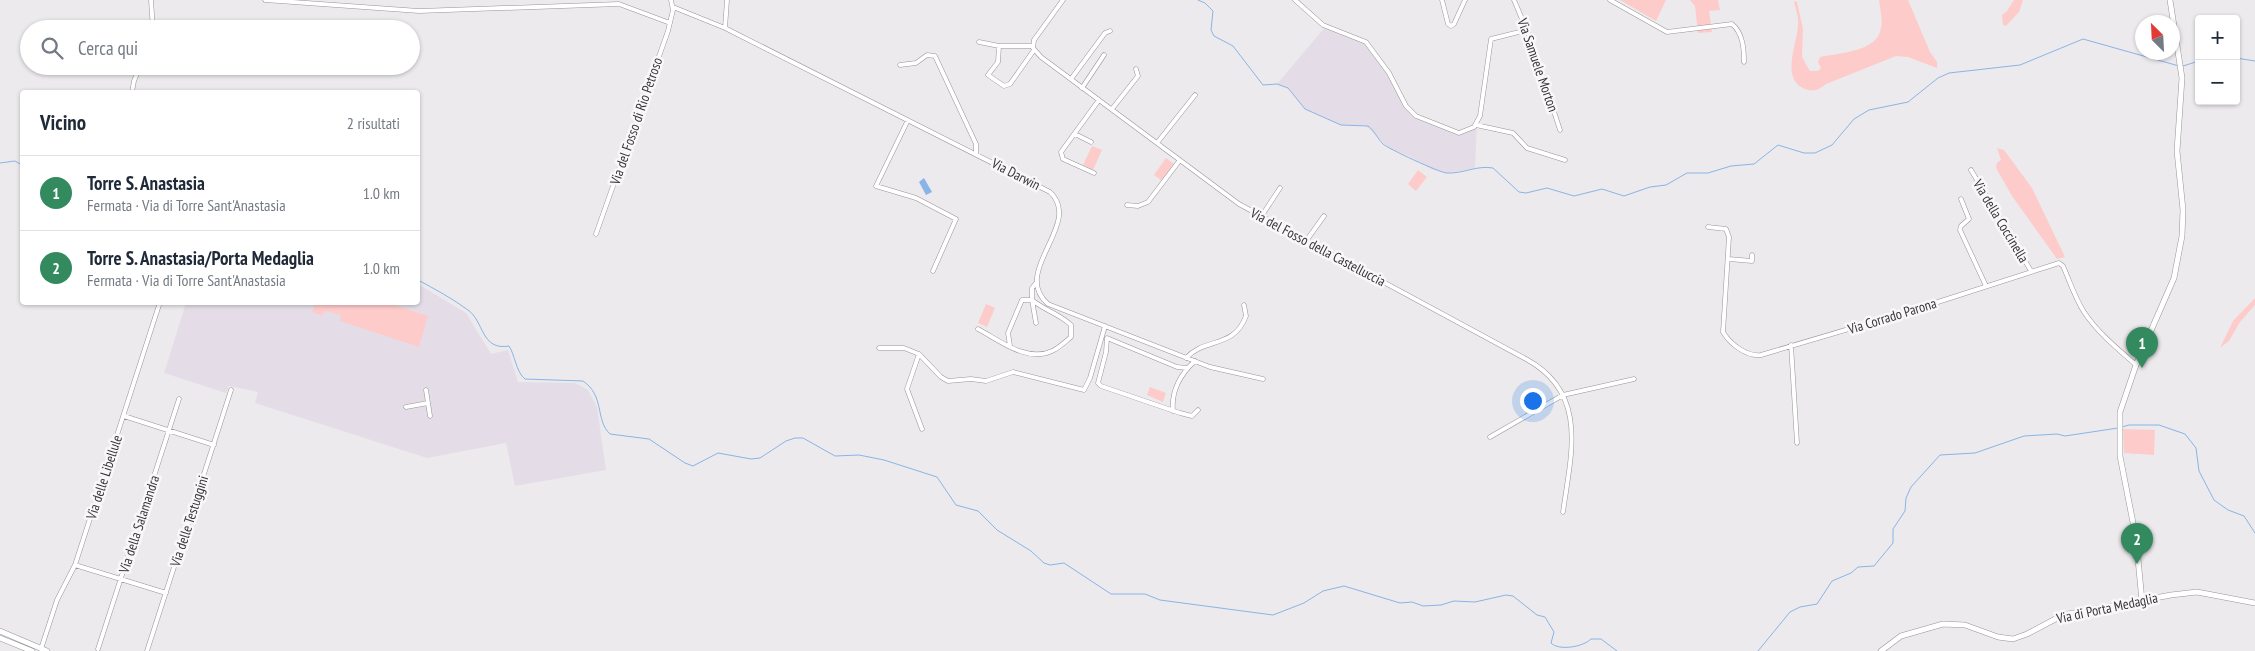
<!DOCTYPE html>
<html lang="it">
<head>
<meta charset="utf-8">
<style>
	:root { --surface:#fff; --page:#f6f6f7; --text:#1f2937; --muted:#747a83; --line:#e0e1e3; --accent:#338a5e }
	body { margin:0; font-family:"PT Sans Narrow",sans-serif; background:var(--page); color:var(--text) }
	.controls { position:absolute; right:15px; top:15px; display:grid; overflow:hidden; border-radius:5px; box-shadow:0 1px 4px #0004 }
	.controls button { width:45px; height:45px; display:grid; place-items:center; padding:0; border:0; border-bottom:1px solid var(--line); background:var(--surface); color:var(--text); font:25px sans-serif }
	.compass { position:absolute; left:2135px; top:15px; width:45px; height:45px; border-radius:50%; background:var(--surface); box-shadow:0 1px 4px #0004; rotate:336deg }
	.you { position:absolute; left:1532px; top:400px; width:18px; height:18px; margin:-12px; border:4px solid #fff; border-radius:50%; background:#1a73e8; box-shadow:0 0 0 8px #1a73e833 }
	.badge { display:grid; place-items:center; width:32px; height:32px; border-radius:50%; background:var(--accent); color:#fff; font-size:16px; font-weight:700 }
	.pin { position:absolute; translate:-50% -41px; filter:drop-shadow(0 1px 2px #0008) }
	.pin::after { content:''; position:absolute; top:26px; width:18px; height:15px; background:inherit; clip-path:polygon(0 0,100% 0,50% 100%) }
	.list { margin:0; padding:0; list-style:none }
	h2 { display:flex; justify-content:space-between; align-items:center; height:65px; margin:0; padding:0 20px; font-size:21px }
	h2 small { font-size:16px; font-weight:400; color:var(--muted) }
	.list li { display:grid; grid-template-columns:32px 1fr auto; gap:15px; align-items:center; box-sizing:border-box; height:75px; padding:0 20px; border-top:1px solid var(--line) }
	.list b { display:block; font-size:19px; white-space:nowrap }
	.list p { margin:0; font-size:16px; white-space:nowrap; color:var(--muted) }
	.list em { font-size:16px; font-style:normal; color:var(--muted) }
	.icon { flex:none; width:28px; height:28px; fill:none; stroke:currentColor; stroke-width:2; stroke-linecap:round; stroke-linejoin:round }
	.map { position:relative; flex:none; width:2255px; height:651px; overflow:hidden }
	.search { position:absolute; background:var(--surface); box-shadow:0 1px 4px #0004; left:20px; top:20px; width:400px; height:55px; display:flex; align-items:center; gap:12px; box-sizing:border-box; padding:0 18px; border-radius:28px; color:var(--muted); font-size:19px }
	.panel { position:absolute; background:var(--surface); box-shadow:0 1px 4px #0004; left:20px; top:90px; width:400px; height:215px; border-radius:5px }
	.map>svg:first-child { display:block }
	.built { fill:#e4dde7 }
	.green { fill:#fecbcb }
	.water { fill:#89b4e6 }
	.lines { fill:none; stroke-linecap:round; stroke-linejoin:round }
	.stream { stroke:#89b4e6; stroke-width:1 }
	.street-casing { stroke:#979597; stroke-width:5 }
	.secondary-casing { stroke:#979597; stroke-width:6 }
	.street { stroke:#fff; stroke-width:4 }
	.secondary { stroke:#fff; stroke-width:5 }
	.labels { text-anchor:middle; stroke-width:5; stroke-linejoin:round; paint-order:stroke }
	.street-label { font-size:14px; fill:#363537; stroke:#f9f7fa }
</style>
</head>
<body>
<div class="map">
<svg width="2255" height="651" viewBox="0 0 2255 651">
	<rect width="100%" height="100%" fill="#eceaed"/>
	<path class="built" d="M1326,26L1356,36L1366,42L1376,53L1411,112L1455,133L1467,132L1477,122L1475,168L1448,173L1433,170L1407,155L1390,149L1365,125H1341L1305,109L1288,88L1277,84Z
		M418,284L466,313L491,354L508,350L518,382L575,383L588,390L597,407L606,470L515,486L506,443L427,458L255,403L258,392L229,386L226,393L164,373L186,303L418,302Z"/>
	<path class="green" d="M1620,0H1666L1656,21Z
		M1690,0H1718L1720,10L1709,11L1712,32L1698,33L1695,6Z
		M1879,0H1908L1930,52L1937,62V68L1908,57L1896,56L1826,84C1819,90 1814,92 1805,89C1778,78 1800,40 1798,20C1798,14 1795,8 1794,1L1797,2L1803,29L1802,57L1810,71H1818L1821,68L1818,62L1820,57C1838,53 1878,52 1881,28C1883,20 1880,9 1879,0Z
		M2014,0H2023L2019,12L2006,26L2003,25L2002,15L2007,11Z
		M1092,146L1102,150L1093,170L1083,165Z
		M1997,148L2004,150L2032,188L2065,257L2057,259L2012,196L1996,168L1997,163L2001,160Z
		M1166,158L1174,164L1162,181L1154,175Z
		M1418,170L1427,177L1416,191L1408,184Z
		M2255,298V305L2240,322L2229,341L2220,348L2233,321Z
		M385,302L428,316L419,347L340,321L341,315L325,311L322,316L312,312L315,303Z
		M986,304L995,308L987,327L978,323Z
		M1150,387L1166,393L1163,402L1147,395Z
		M2123,429L2155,430L2154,455L2124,453Z"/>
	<path class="water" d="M924,178L932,192L926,195L919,182Z"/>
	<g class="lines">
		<path class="stream" d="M1198,0L1205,3L1213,11L1211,30L1214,36L1233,46L1263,85L1277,84L1288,88L1305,109L1341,125L1368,126C1374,130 1377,138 1383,144C1387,148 1440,173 1447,173C1462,174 1477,165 1493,168L1519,192L1526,193L1547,188L1574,196L1602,189L1624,196L1650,187L1666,185L1687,173H1708L1731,166L1754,164L1778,145L1804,153H1815L1832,145L1854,119L1869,110L1908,102L1938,78L1949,73L2020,65L2083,39L2179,66
			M2236,58L2255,61
			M2183,66L2199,61
			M0,163L15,161L22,165
			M418,280C435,289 453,299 468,310C484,321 481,351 509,346C515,355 516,372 525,379L583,381C605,396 595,420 610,434L649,439L685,463L693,466L718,453L751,459L760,458L786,441L795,438H803L835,456L859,455L884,460L937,477L956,505L978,511L997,530L1031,551L1044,563L1050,565L1064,563L1111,594H1145L1160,600L1273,615L1304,603L1323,591L1344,586L1400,603L1412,602L1423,606L1441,605L1454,601L1475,602L1506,595L1513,596L1537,615L1545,617L1554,632L1551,643C1559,651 1583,647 1591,639H1601L1617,651
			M2122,427L2129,425H2159L2185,434L2196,448L2199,471L2214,500L2228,510L2244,516L2255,533
			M1758,651L1790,612L1800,607L1817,604L1832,581L1851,573L1858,567L1874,566L1893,543V529L1905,511L1906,498L1911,487L1940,455L1975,453L2024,436L2057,434L2065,436L2118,428"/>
		<g class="street-casing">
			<path id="street" d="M151,0L153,29
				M265,0L419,11L619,4L670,23
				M1063,0L1034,40L1033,48L1041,57L1239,204L1526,359C1589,393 1571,454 1563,512
				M1295,0L1323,25L1366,42L1389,73L1406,106L1416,116L1459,133L1474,127L1480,116L1491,39L1527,30
				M1442,0L1448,24L1451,26L1454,24L1465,0
				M1514,0L1530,38L1560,130
				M1610,0L1667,32L1732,24C1743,33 1744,49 1744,62
				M673,7L725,28L1050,192C1084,224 1010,271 1048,304L1210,367L1263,379
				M725,28L727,0
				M979,42L999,46H1033
				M999,46L998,62L988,75L1004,86L1010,84L1034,50
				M900,65L916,63L927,55L935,56L976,144V154
				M1071,79L1105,33L1110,31
				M1082,88L1104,55
				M132,92L134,81L140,66
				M1112,109L1138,76L1136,69
				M908,120L876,186L916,198L956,219L933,271
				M1476,125L1513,133L1527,148L1565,160
				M1075,134L1091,142
				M1157,143L1195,95
				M1971,170L2031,271
				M1094,173L1063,159L1061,152L1099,100
				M1961,199L1969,219L1961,226L1960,230L1986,286
				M1127,205L1138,206L1148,202L1180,160
				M1261,217L1280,188
				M1708,227L1726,229L1729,237L1723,332C1730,344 1747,357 1761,355L1913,310L2059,263L2063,266C2070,282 2075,298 2084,312C2098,333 2118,349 2136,365
				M596,234L668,31L673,10L671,0
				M1306,241L1324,216
				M1729,259L1752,261V255
				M978,329C999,340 1027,363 1052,351C1059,348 1065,342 1071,337V325C1060,314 1044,310 1032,300V288L1036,283
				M1791,345L1797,443
				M1010,346L1008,333L1022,300H1032L1036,323
				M879,348H904L919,354L941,377L948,381L971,379L986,381L1013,372L1084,390L1090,378L1105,326
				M919,354L907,389L922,429
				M1186,358C1205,337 1234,349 1246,316L1244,305
				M1187,368L1177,367L1107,338L1106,352L1098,383L1101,386L1180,413L1192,416L1198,410
				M426,390L430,416
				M406,407L428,403
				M1173,411C1171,392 1180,374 1195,361
				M124,416L214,445
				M1490,437L1563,395L1634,379
				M75,565L166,593
				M41,649L57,600L75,565L160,302
				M98,649L179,399
				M147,651L231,390"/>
		</g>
		<g class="secondary-casing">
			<path id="secondary" d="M2142,601L2136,538L2120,456V412L2136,365L2174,278L2182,236L2183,210L2177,151L2182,78L2170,0
				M0,631L47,651
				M0,638L32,651
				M1881,651L1901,636L1943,624L1965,625L1998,637L2013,639L2027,634L2063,615L2171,595L2197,592L2255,603"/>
		</g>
		<use href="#street" class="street"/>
		<use href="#secondary" class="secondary"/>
	</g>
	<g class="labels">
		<g class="street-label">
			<text transform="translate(1538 65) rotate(71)" y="5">Via Samuele Morton</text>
			<text transform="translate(636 121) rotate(-71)" y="5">Via del Fosso di Rio Petroso</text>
			<text transform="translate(1016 174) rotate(27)" y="5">Via Darwin</text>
			<text transform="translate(2001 221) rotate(59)" y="5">Via della Coccinella</text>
			<text transform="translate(1318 247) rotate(28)" y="5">Via del Fosso della Castelluccia</text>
			<text transform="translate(1892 316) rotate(-17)" y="5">Via Corrado Parona</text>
			<text transform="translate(104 477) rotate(-72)" y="5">Via delle Libellule</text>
			<text transform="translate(189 521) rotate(-72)" y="5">Via delle Testuggini</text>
			<text transform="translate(139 524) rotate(-72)" y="5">Via della Salamandra</text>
			<text transform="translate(2107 608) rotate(-12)" y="5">Via di Porta Medaglia</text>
		</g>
	</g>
</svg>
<div class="controls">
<button>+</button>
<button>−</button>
</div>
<svg class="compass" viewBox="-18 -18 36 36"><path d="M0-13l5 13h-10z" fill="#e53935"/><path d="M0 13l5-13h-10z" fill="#747a83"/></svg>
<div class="you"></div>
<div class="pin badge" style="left:2142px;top:368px">1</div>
<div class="pin badge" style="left:2137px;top:564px">2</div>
<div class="search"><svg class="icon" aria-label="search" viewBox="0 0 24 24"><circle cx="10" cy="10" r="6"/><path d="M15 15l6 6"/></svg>Cerca qui</div>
<section class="panel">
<h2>Vicino<small>2 risultati</small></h2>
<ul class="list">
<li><span class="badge">1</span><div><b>Torre S. Anastasia</b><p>Fermata · Via di Torre Sant'Anastasia</p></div><em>1.0 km</em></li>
<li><span class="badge">2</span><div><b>Torre S. Anastasia/Porta Medaglia</b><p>Fermata · Via di Torre Sant'Anastasia</p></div><em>1.0 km</em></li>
</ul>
</section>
</div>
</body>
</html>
